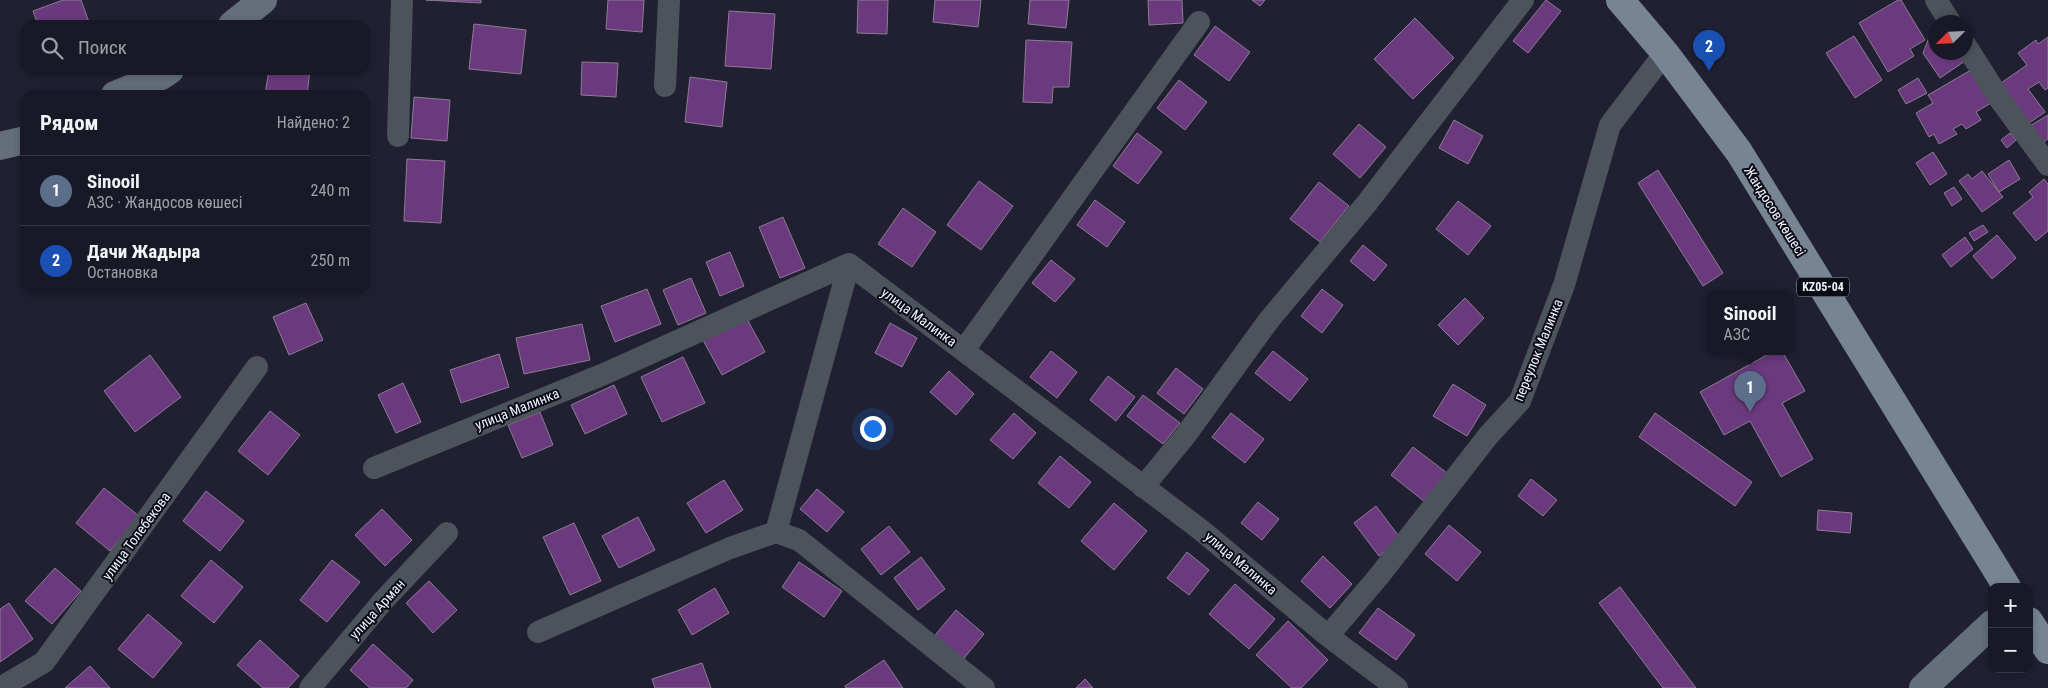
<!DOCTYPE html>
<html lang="ru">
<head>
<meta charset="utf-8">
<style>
	:root { --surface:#181826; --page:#252532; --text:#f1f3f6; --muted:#9fa0a7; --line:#363743; --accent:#b45309 }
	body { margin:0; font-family:"Roboto Condensed",sans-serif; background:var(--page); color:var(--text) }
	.controls { position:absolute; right:15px; bottom:15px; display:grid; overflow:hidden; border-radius:10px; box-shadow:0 2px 8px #0003 }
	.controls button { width:45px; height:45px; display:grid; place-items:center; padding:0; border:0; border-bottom:1px solid var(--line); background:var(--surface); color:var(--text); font:25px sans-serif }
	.compass { position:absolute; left:1928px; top:15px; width:45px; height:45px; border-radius:50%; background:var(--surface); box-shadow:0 2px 8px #0003; rotate:246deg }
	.you { position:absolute; left:872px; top:428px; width:18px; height:18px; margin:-12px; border:4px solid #fff; border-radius:50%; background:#1a73e8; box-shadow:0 0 0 8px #1a73e833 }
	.badge { display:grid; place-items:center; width:32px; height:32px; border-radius:50%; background:var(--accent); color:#fff; font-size:16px; font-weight:700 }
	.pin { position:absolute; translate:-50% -41px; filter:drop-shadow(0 1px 2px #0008) }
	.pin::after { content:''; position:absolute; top:26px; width:18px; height:15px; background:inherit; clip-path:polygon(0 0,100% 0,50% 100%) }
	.popup { position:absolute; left:1706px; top:290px; width:88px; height:65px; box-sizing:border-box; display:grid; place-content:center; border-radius:10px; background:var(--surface); filter:drop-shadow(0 1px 4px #0005); font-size:16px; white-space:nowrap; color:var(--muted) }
	.popup b { font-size:19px; color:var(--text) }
	.popup::after { content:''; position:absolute; left:50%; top:100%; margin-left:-10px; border:10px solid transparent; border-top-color:var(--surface) }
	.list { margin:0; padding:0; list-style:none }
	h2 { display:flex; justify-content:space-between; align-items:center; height:65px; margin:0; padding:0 20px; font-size:21px }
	h2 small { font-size:16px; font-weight:400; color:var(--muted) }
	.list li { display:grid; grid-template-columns:32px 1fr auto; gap:15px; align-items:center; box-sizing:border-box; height:70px; padding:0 20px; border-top:1px solid var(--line) }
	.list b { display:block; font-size:19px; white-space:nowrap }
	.list p { margin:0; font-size:16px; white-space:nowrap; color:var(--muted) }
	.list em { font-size:16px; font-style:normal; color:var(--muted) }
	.icon { flex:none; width:28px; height:28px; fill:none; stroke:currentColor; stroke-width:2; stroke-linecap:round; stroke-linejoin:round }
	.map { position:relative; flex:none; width:2048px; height:688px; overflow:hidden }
	.search { position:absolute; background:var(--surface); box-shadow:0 2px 8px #0003; left:20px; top:20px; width:350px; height:55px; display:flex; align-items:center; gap:12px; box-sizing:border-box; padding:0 18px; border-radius:15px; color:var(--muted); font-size:19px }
	.panel { position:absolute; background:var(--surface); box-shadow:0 2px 8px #0003; left:20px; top:90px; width:350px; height:205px; border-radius:15px }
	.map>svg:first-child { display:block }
	.building { fill:#6b3a7e; stroke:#8b7d91 }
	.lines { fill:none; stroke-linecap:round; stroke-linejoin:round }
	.minor { stroke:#4d535b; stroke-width:22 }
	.secondary { stroke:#646f7b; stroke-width:28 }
	.primary { stroke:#768494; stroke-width:28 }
	.labels { text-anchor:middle; stroke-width:4; stroke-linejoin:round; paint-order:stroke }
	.shield { fill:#0b0b13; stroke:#abacb8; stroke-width:1 }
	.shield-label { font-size:12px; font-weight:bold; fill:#f0f1fe }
	.street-label { font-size:14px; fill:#f0f1fe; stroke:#0b0b13 }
</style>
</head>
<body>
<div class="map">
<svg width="2048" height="688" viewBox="0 0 2048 688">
	<rect width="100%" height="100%" fill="#202032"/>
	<path class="building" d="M63,0H81L90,25H38L33,11Z
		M426,0H481V3Z
		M608,0H644L642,32L606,29Z
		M858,0H888L887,34L857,33Z
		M935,0H981L978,27L933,22Z
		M1030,0H1069L1066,28L1028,24Z
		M1148,0H1182L1183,23L1149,25Z
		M1252,0H1265L1260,6Z
		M1546,0L1561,11L1528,53L1513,41Z
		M1898,0H1901L1925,40L1910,49L1914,56L1888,72L1859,23Z
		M729,11L775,14L771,69L725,66Z
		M1415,18L1454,58L1413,99L1374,59Z
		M474,24L526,30L521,74L469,69Z
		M1215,26L1250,52L1229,81L1194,55Z
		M1936,31V52H1959L1965,61L1940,78L1923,53L1930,35Z
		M1854,36L1882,80L1855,98L1826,53Z
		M2048,37V88L2045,90L2039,82L2028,89L2045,112L2029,123L2001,83L2027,65L2018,53L2036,40L2038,44Z
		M1026,40L1072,42L1069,87H1053L1052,103L1023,102Z
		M582,62L618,63L616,97L581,95Z
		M269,70H310L307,95L265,94Z
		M1971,70L1991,103L1976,112L1981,120L1966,129L1962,124L1953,129L1957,134L1939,144L1934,134L1929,137L1916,113L1933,103L1928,95Z
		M690,77L727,82L722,127L685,122Z
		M1918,78L1927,93L1906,104L1898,90Z
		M1179,80L1207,102L1185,130L1157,108Z
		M414,97L450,100L447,141L411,138Z
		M2048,115V139L2041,144L2030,126Z
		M1454,120L1483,136L1468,164L1439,148Z
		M1359,124L1386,147L1360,178L1333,154Z
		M1137,133L1162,152L1138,184L1113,166Z
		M2010,133L2016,140L2007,148L2001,140Z
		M1933,152L1947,174L1930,185L1916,163Z
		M407,159L445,161L441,223L404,221Z
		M2009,160L2020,179L1999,192L1988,174Z
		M1658,170L1723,273L1703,286L1638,183Z
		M1982,171L2003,197L1982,212L1959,181L1968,174L1972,179Z
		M2044,179L2048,184V231L2036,241L2013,213L2033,197L2029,192Z
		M979,181L1013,206L981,250L947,225Z
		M1319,182L1349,206L1320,242L1290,219Z
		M1954,187L1962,199L1952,206L1944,193Z
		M1095,200L1125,222L1107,247L1077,225Z
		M1458,201L1491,226L1468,255L1436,229Z
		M903,208L936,232L912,267L878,244Z
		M783,217L805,268L780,278L759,227Z
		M1983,225L1988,232L1974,241L1969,233Z
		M1997,235L2016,258L1992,279L1973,256Z
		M1965,237L1973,249L1951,267L1942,255Z
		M1363,245L1387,265L1374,281L1350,261Z
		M730,252L744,286L720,296L706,262Z
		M1051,260L1075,279L1055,302L1032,283Z
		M691,278L706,313L678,325L663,290Z
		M647,289L661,324L615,342L601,306Z
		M1322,289L1343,305L1322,333L1301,316Z
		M1465,298L1484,318L1458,345L1438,325Z
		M306,303L323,340L289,355L273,317Z
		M746,317L765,352L722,375L703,340Z
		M890,323L917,338L902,367L875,353Z
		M582,324L590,360L524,374L516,338Z
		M1051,351L1077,372L1057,398L1030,377Z
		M1273,351L1308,379L1290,401L1255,373Z
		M1774,351H1782L1805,391L1782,403L1813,459L1781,477L1750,421L1724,435L1700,392Z
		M499,354L509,387L461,403L450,370Z
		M150,355L181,397L135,432L104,391Z
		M683,357L705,403L662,422L641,377Z
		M1176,368L1203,389L1184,414L1157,393Z
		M949,371L974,394L956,415L930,392Z
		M1108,376L1135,397L1116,421L1090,400Z
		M403,383L421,422L396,433L378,395Z
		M1453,384L1486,405L1467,436L1433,416Z
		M614,385L627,414L585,434L571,405Z
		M1143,395L1180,423L1163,444L1127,416Z
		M270,411L300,435L268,475L238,451Z
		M540,412L553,445L522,458L508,425Z
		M1014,413L1036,433L1013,459L990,440Z
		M1231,413L1264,439L1245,463L1212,437Z
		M1655,413L1752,482L1735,506L1639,437Z
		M1413,447L1447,473L1425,502L1391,475Z
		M1060,456L1091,482L1069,508L1038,483Z
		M1531,479L1557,500L1543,516L1518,496Z
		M724,480L743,510L706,533L687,503Z
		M104,488L139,516L110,551L76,523Z
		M817,489L844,512L827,532L800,509Z
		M206,491L244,521L220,551L183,521Z
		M1258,502L1279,519L1262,540L1241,523Z
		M1114,503L1147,531L1114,570L1081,541Z
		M1376,506L1401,539L1379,556L1354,523Z
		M382,509L412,540L385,566L355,535Z
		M1818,510L1852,513L1850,533L1817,530Z
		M638,517L655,550L619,568L602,536Z
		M574,523L601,581L570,595L543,537Z
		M1449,525L1481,552L1457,581L1425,554Z
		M889,526L910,552L881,575L861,549Z
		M1187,552L1209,570L1189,595L1167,578Z
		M1323,556L1352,584L1330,608L1301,581Z
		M921,557L945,589L918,610L894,578Z
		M211,560L243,587L214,623L181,596Z
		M332,560L360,582L327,622L300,600Z
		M799,562L842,591L824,617L782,587Z
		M55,568L81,591L52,624L25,601Z
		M429,581L457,610L433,633L406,603Z
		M1235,584L1275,619L1249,649L1209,614Z
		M1620,587L1696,688H1663L1599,603Z
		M715,588L729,613L692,635L678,610Z
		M9,603L33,639L0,662V609Z
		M1378,608L1415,635L1396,660L1359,633Z
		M956,610L984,634L960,663L932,639Z
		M148,614L182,643L153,678L118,649Z
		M1288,621L1328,660L1301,688H1292L1256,655Z
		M260,640L299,676L288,688H263L237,665Z
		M373,644L413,680L406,688H370L350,670Z
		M884,660L903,688H846L845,686Z
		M702,663L711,688H655L652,679Z
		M90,666L110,688H65Z
		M1085,679L1093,688H1076Z"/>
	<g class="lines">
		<path class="minor" d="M1936,0L1950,22
			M1966,46L2001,101L2048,165
			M665,86L669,0
			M398,136L402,0
			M964,350L1199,22
			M374,468L604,374L849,264L1201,530L1328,636L1397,688
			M1143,487L1185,436L1269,320L1367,203L1523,0
			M776,532L849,264
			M538,632L730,548L776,532L799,540L984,688
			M1328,636L1379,576L1488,436L1520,401L1564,285L1610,125L1665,53
			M0,688L44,662L257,367
			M310,688L383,601L447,533"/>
		<path class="secondary" d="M232,25L263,0
			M115,95L161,76L170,70
			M0,146L25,140
			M1923,688L1992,624"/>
		<path class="primary" d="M1620,0L1665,53L1739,152L2007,587
			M2029,621L2048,650"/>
	</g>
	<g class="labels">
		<rect class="shield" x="1797" y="277.5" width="52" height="19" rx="4"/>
		<g class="shield-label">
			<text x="1823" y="291">KZ05-04</text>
		</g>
		<g class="street-label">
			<text transform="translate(1775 211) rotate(58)" y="5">Жандосов көшесі</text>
			<text transform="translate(919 317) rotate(36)" y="5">улица Малинка</text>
			<text transform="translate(1538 350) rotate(-68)" y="5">переулок Малинка</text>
			<text transform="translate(517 409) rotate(-22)" y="5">улица Малинка</text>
			<text transform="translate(136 536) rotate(-54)" y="5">улица Толебекова</text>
			<text transform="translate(1241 563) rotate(40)" y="5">улица Малинка</text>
			<text transform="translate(377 609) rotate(-48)" y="5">улица Арман</text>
		</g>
	</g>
</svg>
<div class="controls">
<button>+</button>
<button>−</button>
</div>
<svg class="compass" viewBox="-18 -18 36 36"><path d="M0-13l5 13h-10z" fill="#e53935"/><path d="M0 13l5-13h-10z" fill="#9fa0a7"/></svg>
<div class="you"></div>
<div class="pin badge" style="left:1750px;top:412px;background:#5c6f8a">1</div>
<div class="popup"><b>Sinooil</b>АЗС</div>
<div class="pin badge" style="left:1709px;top:71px;background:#1a4fb4">2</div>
<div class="search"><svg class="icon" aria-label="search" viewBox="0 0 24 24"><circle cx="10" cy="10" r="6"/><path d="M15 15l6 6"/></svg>Поиск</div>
<section class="panel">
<h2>Рядом<small>Найдено: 2</small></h2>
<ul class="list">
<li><span class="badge" style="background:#5c6f8a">1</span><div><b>Sinooil</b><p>АЗС · Жандосов көшесі</p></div><em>240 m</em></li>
<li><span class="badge" style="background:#1a4fb4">2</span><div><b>Дачи Жадыра</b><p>Остановка</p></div><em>250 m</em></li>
</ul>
</section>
</div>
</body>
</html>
